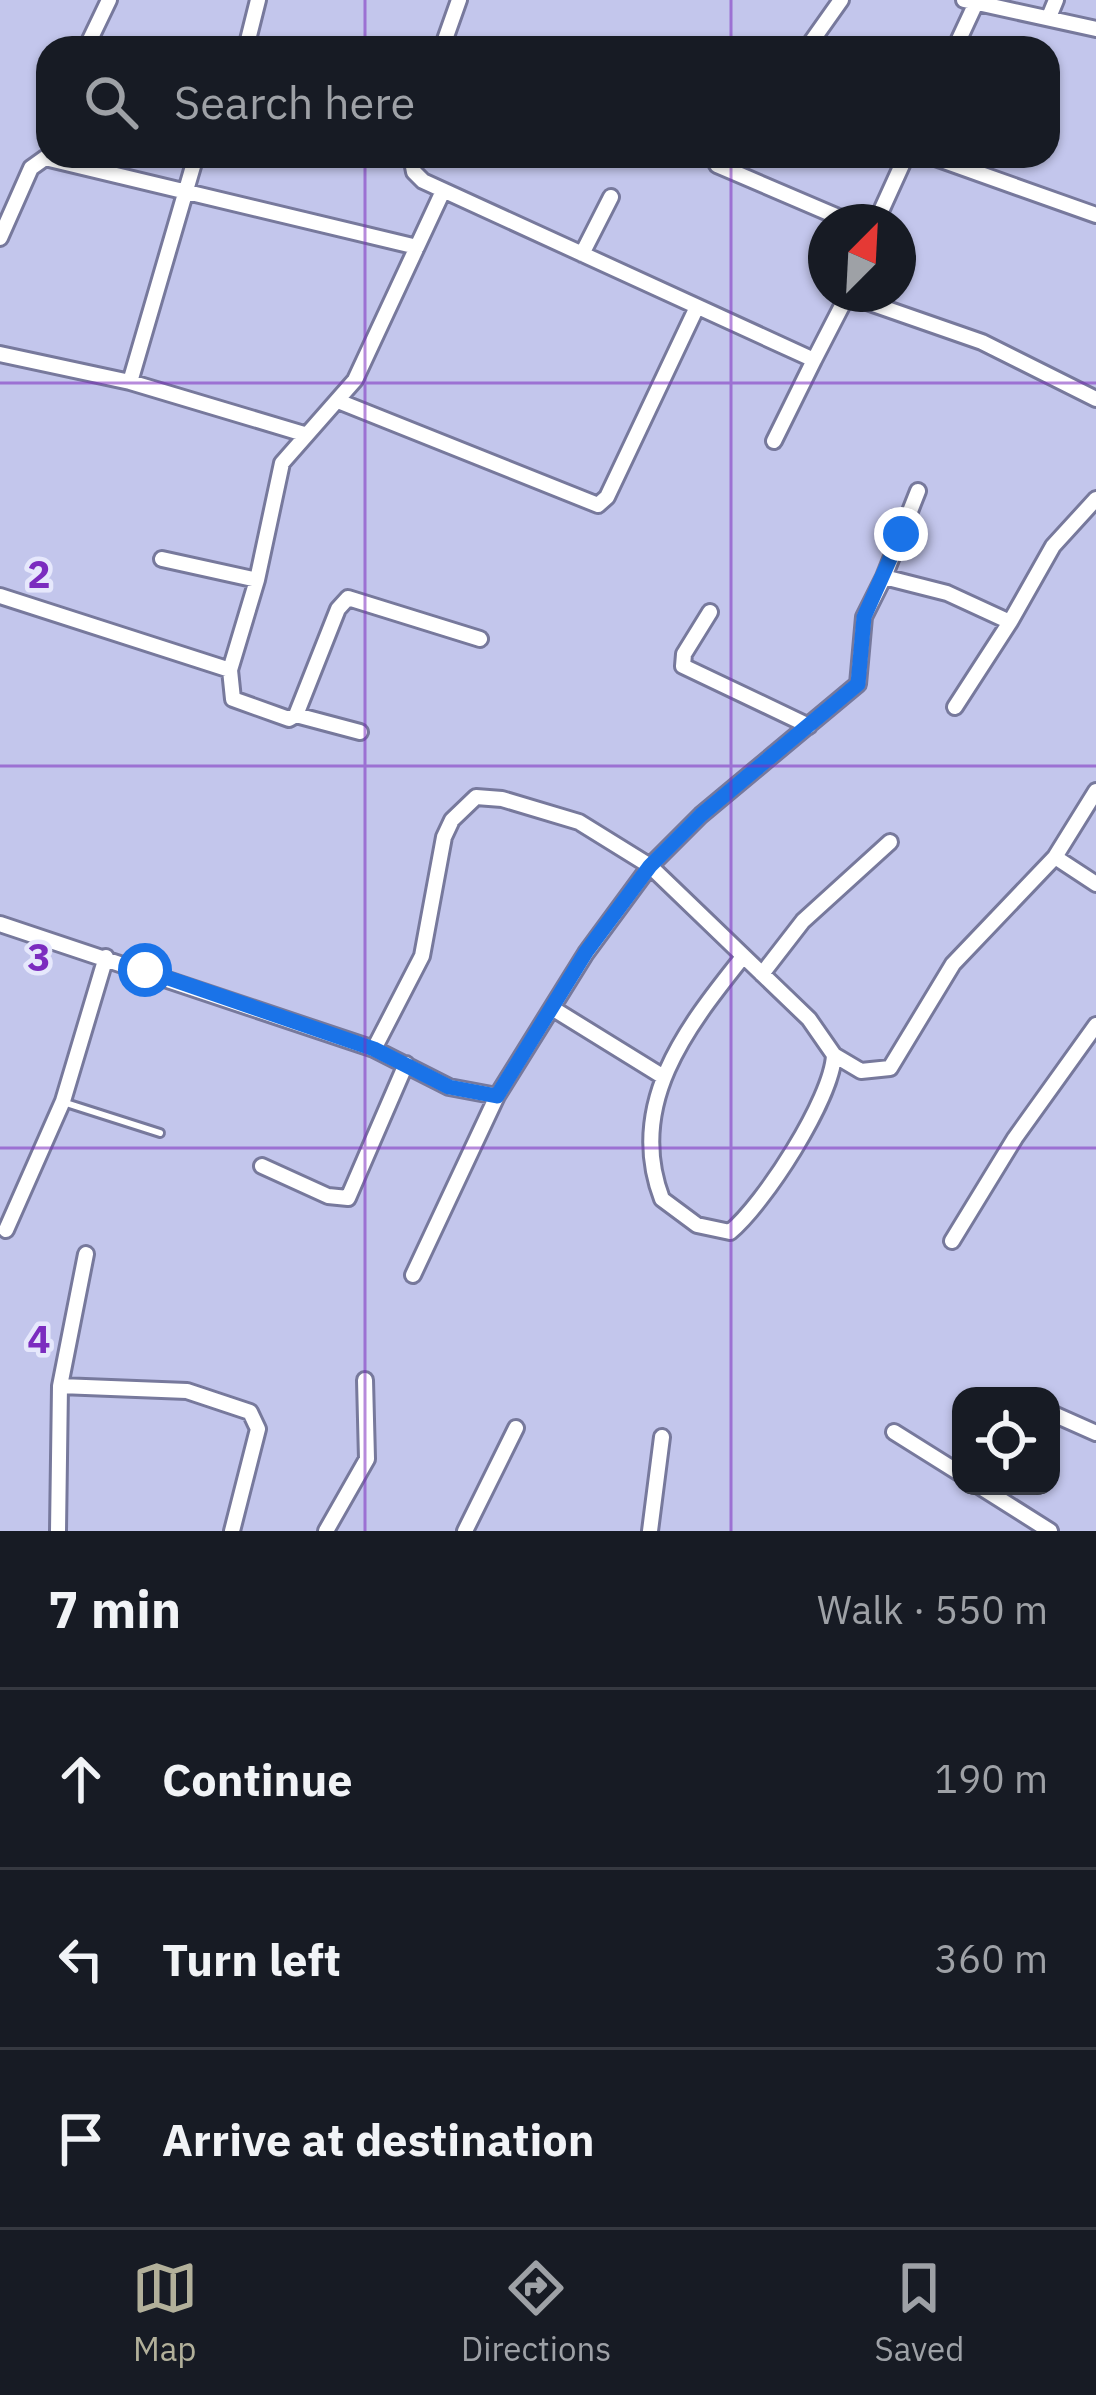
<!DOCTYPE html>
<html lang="en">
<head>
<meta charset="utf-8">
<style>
	:root { --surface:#171b24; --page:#242831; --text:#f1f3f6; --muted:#9ea1a6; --line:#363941; --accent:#b2b09a }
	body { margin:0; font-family:"IBM Plex Sans",sans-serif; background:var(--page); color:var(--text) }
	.controls { position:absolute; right:36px; bottom:36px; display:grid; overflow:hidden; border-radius:24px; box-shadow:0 3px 9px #0004 }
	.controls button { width:108px; height:108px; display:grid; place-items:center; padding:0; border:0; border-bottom:3px solid var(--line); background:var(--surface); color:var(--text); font:60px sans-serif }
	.compass { position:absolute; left:808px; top:204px; width:108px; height:108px; border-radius:50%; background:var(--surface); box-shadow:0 3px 9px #0004; rotate:24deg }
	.stop { position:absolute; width:36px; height:36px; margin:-27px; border:9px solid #1a73e8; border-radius:50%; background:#fff }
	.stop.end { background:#1a73e8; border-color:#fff; box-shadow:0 3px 12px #0008 }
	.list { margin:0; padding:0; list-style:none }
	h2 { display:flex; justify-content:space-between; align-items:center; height:156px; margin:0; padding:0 48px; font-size:51px }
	h2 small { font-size:39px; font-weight:400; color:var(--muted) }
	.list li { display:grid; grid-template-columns:78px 1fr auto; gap:36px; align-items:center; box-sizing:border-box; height:180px; padding:0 48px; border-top:3px solid var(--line) }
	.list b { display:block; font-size:45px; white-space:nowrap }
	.list em { font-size:39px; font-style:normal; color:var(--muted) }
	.icon { flex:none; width:66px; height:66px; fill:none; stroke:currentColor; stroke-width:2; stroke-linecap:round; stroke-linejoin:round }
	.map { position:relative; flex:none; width:1096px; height:1531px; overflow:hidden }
	.search { position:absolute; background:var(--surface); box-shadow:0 3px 9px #0004; left:36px; right:36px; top:36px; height:132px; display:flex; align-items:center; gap:30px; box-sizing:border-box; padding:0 42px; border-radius:36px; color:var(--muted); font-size:45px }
	.sheet { height:696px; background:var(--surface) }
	nav { display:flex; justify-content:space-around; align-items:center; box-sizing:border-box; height:168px; border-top:3px solid var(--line); background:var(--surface); font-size:33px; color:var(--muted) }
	nav a { display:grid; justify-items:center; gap:6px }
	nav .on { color:var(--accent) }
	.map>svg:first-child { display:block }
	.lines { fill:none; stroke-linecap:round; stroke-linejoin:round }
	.service-casing { stroke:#77799c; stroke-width:12 }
	.minor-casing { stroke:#77799c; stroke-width:20 }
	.service { stroke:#fff; stroke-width:6 }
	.minor { stroke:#fff; stroke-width:14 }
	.route { stroke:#1a73e8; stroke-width:15 }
	.grid { fill:none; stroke:#7b2cbf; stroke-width:3; stroke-opacity:0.55 }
	.grid-label { font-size:39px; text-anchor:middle; font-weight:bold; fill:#7b2cbf; stroke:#e6e8fc; stroke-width:9; stroke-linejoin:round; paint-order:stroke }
</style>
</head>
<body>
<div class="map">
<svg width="1096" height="1531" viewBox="0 0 1096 1531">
	<rect width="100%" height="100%" fill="#c3c6ec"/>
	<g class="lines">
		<g class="service-casing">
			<path id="service" d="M66,1103L160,1133"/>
		</g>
		<g class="minor-casing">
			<path id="minor" d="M964,0L1096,29
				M1049,17L1056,0
				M86,48L109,0
				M246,48L258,0
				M442,48L459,0
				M807,48L841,0
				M955,48L975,5
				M48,127V126
				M411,156L414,172L423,181L814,360L848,294
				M930,156L1096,215
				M717,165L850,222
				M876,222L906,156
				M0,238L31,168L45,158L417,247
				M582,254L611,197
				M847,295L982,342L1096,399
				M0,354L130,382L304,434
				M130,382L196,156
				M338,401L598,505L607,497L696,309
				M774,441L814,360
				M162,559L257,580
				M884,577L918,491
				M0,596L230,670
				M710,612L684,654L683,666L809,726
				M955,707L1010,622
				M296,715L338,609L348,598L480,639
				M360,732L296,715L289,719L233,699L230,670L257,580L282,463L355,380L443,191
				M1055,857L1096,884
				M0,924L374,1049L449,1087L497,1096L586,953L650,866L701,815L858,684L864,617L884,577L947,593L1010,622L1053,546L1096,499
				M762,974L803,921L890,842
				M552,1008L662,1076
				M374,1049L422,956L444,837L452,820L476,797L502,799L579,822L650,866L809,1019L834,1055C832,1099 764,1204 730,1232L697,1225L662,1199C626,1105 686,1028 742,958
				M834,1055L861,1071L890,1068L953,964L1055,857L1096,791
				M262,1166L328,1196L348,1198L406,1064
				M6,1230L63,1101L106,957
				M952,1241L1015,1138L1096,1025
				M413,1275L497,1096
				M60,1386L187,1391L250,1412L258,1429L232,1531
				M1051,1413L1096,1433
				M894,1432L961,1474
				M979,1486L1050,1531
				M58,1531L60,1386L86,1254
				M326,1531L367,1459L365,1380
				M465,1531L516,1428
				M650,1531L662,1437"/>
		</g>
		<use href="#service" class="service"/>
		<use href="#minor" class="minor"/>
	</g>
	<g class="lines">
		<path class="route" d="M145,970L374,1049L449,1087L497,1096L586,952L650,866L701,815L858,684L864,617L901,534"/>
	</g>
	<path class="grid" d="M365,0V48M731,0V48M365,156V1531M731,156V1531M0,383H1096M0,766H1096M0,1148H1096"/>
	<g class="grid-label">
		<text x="39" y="588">2</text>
		<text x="39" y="971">3</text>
		<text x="39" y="1353">4</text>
	</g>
</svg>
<div class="controls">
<button><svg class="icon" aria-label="locate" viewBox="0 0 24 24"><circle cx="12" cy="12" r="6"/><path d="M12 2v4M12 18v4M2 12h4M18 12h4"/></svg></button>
</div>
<svg class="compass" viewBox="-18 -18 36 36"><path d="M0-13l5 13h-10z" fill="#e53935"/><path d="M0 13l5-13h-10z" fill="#9ea1a6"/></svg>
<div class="stop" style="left:145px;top:970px"></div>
<div class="stop end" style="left:901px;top:534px"></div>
<div class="search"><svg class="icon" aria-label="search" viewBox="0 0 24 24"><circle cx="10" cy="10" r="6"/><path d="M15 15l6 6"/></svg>Search here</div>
</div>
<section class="sheet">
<h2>7 min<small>Walk · 550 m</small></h2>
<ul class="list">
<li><svg class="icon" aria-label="ahead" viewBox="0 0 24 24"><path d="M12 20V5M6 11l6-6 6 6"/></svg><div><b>Continue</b></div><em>190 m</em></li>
<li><svg class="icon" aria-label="left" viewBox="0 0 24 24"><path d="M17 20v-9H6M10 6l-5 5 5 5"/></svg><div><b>Turn left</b></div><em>360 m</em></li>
<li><svg class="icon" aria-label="arrive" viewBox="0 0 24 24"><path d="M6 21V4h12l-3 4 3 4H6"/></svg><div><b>Arrive at destination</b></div></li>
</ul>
</section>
<nav>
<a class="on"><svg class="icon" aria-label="map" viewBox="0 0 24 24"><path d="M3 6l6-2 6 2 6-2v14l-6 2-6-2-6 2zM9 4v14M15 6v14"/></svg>Map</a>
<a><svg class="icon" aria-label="directions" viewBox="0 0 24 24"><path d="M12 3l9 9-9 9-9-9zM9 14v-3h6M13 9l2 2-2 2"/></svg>Directions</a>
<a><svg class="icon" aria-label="saved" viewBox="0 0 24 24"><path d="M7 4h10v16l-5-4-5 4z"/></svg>Saved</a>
</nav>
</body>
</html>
